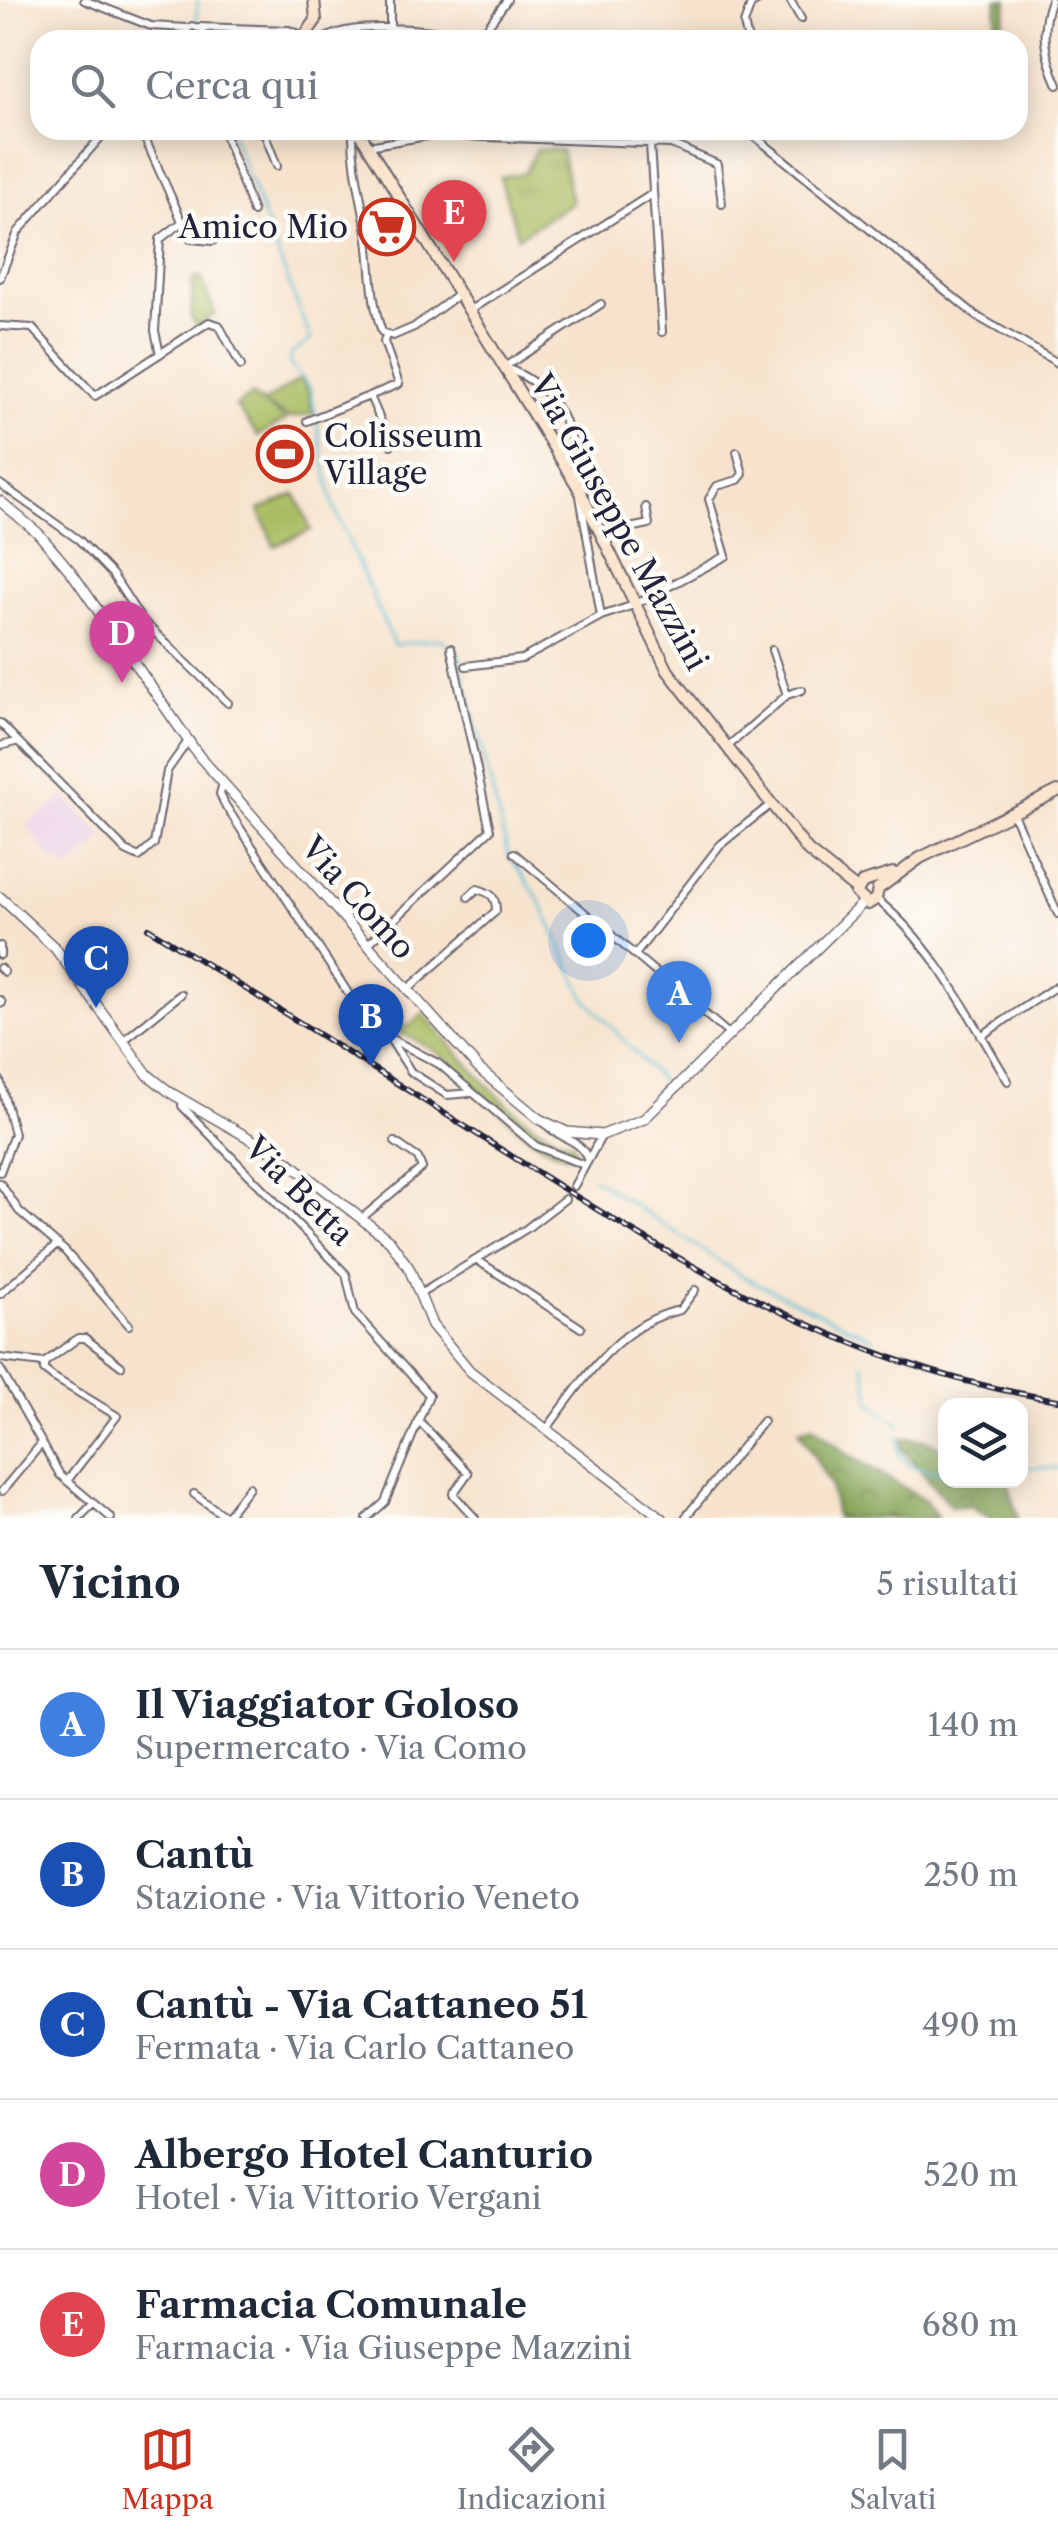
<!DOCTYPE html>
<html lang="it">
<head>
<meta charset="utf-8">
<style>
	:root { --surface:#fff; --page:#f2f2f3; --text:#1f2937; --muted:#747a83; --line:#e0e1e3; --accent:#c8321e }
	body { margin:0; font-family:"Libre Caslon Text",serif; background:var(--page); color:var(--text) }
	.controls { position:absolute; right:30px; bottom:30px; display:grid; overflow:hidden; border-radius:20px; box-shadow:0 5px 25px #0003 }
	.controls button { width:90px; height:90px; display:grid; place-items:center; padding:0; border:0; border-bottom:2px solid var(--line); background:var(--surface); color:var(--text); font:50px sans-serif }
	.you { position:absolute; left:588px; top:940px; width:35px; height:35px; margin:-25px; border:8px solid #fff; border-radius:50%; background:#1a73e8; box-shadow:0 0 0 15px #1a73e833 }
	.badge { display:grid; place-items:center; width:65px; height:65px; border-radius:50%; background:var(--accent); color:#fff; font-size:32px; font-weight:700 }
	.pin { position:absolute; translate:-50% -82px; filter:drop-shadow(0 2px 5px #0008) }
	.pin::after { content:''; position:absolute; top:52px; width:35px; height:30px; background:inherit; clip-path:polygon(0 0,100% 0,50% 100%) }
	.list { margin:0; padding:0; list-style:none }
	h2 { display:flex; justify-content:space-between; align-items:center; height:130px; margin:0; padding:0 40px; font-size:42px }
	h2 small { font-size:32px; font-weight:400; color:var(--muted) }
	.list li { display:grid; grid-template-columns:65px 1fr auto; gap:30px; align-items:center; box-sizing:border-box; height:150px; padding:0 40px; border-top:2px solid var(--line) }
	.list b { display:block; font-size:38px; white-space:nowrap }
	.list p { margin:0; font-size:32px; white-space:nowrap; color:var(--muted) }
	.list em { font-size:32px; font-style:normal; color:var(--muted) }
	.icon { flex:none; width:55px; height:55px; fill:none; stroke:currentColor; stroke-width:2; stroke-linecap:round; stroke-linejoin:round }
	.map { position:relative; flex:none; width:1058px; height:1518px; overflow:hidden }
	.search { position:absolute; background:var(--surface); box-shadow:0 5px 25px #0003; left:30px; right:30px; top:30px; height:110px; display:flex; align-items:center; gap:25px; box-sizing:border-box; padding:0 35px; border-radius:30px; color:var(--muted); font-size:38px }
	.sheet { height:880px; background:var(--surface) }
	nav { display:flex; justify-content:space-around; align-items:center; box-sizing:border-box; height:140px; border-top:2px solid var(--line); background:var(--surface); font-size:28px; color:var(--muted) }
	nav a { display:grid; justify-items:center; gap:5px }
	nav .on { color:var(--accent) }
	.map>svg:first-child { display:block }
	.built { fill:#edd0e8 }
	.green { fill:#a9bc60; stroke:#666f4e; stroke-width:2.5 }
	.forest { fill:url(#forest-crowns); stroke:#546348; stroke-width:2.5 }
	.park { fill:url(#park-tufts); stroke:#666f4e; stroke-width:2.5 }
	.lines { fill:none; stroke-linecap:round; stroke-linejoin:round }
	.stream { stroke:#57bdd5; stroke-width:2.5 }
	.minor-casing { stroke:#6d666e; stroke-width:10 }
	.tertiary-casing { stroke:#6d666e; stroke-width:12 }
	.secondary-casing { stroke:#6d666e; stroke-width:14 }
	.minor { stroke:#fff; stroke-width:6 }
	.tertiary { stroke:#fff; stroke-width:9 }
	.secondary { stroke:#fce5cf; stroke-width:10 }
	.rail-casing { stroke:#22223b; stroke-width:6 }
	.rail { stroke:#fdfcf7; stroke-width:2.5; stroke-dasharray:8; stroke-linecap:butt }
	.labels { text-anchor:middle; stroke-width:9; stroke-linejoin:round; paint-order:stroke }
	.poi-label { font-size:32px; fill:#22223b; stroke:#fdfcf7; text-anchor:end }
	.street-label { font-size:32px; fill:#22223b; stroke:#fdfcf7 }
</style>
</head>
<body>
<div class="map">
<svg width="1058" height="1518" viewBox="0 0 1058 1518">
	<defs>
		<pattern id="forest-crowns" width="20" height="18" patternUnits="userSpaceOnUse" patternTransform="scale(2.5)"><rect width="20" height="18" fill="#86a456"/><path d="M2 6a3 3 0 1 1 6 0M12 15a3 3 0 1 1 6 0" fill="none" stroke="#6d8548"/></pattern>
		<pattern id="park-tufts" width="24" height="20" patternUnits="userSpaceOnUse" patternTransform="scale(2.5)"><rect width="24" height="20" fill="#a9bc60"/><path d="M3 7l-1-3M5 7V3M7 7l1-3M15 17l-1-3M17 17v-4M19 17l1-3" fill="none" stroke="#91a154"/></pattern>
	</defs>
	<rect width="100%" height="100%" fill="#fdfcf7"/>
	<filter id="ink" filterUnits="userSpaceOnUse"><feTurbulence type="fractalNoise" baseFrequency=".01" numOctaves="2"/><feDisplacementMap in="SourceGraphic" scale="20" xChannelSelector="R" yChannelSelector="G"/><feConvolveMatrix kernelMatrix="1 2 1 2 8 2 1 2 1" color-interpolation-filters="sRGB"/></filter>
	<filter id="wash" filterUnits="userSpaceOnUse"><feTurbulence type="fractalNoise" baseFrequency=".0048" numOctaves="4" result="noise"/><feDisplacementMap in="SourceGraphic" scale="40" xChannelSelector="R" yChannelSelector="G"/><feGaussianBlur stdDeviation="2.25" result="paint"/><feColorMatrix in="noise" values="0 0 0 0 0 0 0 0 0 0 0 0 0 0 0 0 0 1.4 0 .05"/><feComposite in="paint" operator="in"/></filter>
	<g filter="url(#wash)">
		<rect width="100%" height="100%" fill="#f7e3cd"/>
		<path class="built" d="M65,797L105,838L70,869L53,860L26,825Z"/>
		<path class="green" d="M201,277L215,314L197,326L191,317L193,278Z
			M300,379L308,390L313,414L290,418L263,403Z
			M251,395L286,420L258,436L236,406Z
			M296,494L311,530L274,546L259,510Z
			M374,1006L406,1028L423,1014C465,1058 512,1126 573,1143L576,1155C561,1157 540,1145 527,1135C490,1106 463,1066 421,1043C398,1030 386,1031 374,1006Z"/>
		<path class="forest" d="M997,0H1008L1003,25L1017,40H995Z
			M813,1426L847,1454L925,1500L938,1518H836L830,1484L799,1430Z
			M903,1438L926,1440L945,1450L946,1480L1008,1481L1018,1518H991L968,1505L952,1507L902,1449Z"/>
		<path class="park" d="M536,149L561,150L572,203L518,237L500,177L525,173Z"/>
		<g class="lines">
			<path class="stream" d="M196,20L198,0
				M230,130L311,340L291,354L289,363L310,388L333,505L394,645L440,639L458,652L508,854L539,899L585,998L663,1083
				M593,1178L740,1275L874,1339
				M864,1364L871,1402L901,1426
				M899,1436V1454L911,1466L946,1474
				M1020,1467L1058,1468"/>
		</g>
	</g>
	<g filter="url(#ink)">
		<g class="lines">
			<g class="minor-casing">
				<path id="minor" d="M84,0L151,26L187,28
					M390,0V30
					M790,0L801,19
					M1051,0C1039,30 1045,56 1058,85
					M199,27L289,30L304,36
					M480,37L507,0
					M182,40L183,32L192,26L202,29L206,40
					M323,40C353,16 459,34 498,40
					M748,40L744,24L751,4L759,0
					M141,130L190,239L213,241
					M223,130L253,212
					M263,130L277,166
					M353,130C352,168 363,202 368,239C372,271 371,301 382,332L393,336L414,327L459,294
					M747,130L978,317L1058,363
					M650,144L662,332
					M368,146L433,135L671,144L717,164L722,204
					M0,278L18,232L107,130
					M470,310L652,194
					M0,326L32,328L95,396L209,322L219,325L241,366
					M160,354L155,331L160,239L181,223
					M506,366L601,304
					M506,368C560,388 575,432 578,484
					M370,396L391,445
					M307,421L399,384L384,342L386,335
					M0,484L79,540L112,574L141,619L228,703
					M601,534L649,524L646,507
					M601,616L634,605L726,556L709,499L717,486L738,480L743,474L737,452
					M772,650L787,695
					M466,666L522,659L601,616L580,496
					M0,723L126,851L139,857L154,844L167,771L188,741
					M0,746L15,742
					M726,748L787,695L802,690
					M223,783L220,794L225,805L371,1028L439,1064L536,1146L584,1165
					M1013,814L1058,914
					M514,853L730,1035
					M876,899C934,944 971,1019 1008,1081
					M367,945L490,830L451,648
					M0,946V955
					M635,955L720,845L770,805
					M0,968L4,972
					M407,990L496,911C496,896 491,893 477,889L468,897
					M0,1000L2,1003
					M981,1036L1058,985
					M390,1039L411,1072L447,1095L471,1093
					M123,1041L181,994
					M0,1080L14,1134L0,1172
					M183,1100L182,1106L346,1274L355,1313L429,1395L385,1502L367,1518
					M545,1123C557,1139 578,1137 587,1157
					M0,1183L19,1211L65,1251L129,1325
					M574,1186L602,1135
					M362,1218L422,1168L418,1158L395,1142
					M477,1260L581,1328
					M0,1294L58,1244
					M420,1294L526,1229L565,1199
					M0,1358L44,1363L78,1338H85L121,1366
					M44,1363V1370L53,1377L117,1416L67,1481
					M0,1369L60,1475L111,1518
					M418,1420L468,1473L453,1494L475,1518
					M546,1430C582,1382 618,1323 680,1310L695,1290
					M2,1491L42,1443
					M194,1494L227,1518
					M226,1517L249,1487
					M79,1518L92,1505
					M685,1518L763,1421"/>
			</g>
			<g class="tertiary-casing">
				<path id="tertiary" d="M0,501L38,533L72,573L199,756L479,1069L539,1119L567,1132L602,1135L644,1119L863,903
					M0,897L55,948L148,1075L171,1093L282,1157L390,1241L409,1268L432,1325L470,1371L662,1518"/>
			</g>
			<g class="secondary-casing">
				<path id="secondary" d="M302,40L316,20L314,0
					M358,130L578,487L668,671L808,851L857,890
					M878,889L920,858L1058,791
					M878,889L876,899L868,904L856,893L863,882L893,873"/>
			</g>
			<use href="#minor" class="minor"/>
			<use href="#tertiary" class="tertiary"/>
			<use href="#secondary" class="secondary"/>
			<g class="rail-casing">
				<path id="rail" d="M148,928C260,998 372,1067 483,1138C665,1253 840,1368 1058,1400"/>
			</g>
			<use href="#rail" class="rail"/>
		</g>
	</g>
	<defs>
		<g id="supermarket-ring" transform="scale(2.875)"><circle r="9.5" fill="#fdfcf7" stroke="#c8321e" stroke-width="1.5"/><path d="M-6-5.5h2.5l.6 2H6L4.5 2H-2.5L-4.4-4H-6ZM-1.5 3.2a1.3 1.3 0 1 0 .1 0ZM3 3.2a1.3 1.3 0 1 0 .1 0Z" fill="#c8321e"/></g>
		<g id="stadium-ring" transform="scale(2.875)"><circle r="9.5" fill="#fdfcf7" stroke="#c8321e" stroke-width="1.5"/><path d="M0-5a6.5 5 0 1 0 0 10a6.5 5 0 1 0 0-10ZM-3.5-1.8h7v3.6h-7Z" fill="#c8321e"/></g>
	</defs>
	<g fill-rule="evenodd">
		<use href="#supermarket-ring" x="387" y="227"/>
		<use href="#stadium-ring" x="285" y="454"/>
	</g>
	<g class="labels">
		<g class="poi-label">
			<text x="348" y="238">Amico Mio</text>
			<text x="324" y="447" text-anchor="start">Colisseum<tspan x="324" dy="37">Village</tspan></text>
		</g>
		<g class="street-label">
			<text transform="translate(619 522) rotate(61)" y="11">Via Giuseppe Mazzini</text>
			<text transform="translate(358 898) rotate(48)" y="11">Via Como</text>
			<text transform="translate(299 1191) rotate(45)" y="11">Via Betta</text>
		</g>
	</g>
</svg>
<div class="controls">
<button><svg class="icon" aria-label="layers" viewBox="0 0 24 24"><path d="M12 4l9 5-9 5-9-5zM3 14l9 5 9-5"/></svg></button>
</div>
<div class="you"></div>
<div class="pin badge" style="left:679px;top:1043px;background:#3f7fe0">A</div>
<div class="pin badge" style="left:371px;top:1066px;background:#1a4fb4">B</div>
<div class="pin badge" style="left:96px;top:1008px;background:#1a4fb4">C</div>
<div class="pin badge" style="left:122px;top:683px;background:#d1479c">D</div>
<div class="pin badge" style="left:454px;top:262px;background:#e0444e">E</div>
<div class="search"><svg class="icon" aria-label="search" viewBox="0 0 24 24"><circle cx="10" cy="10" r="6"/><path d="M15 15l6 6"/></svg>Cerca qui</div>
</div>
<section class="sheet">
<h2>Vicino<small>5 risultati</small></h2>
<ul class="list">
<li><span class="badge" style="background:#3f7fe0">A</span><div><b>Il Viaggiator Goloso</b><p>Supermercato · Via Como</p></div><em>140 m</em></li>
<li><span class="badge" style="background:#1a4fb4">B</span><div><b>Cantù</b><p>Stazione · Via Vittorio Veneto</p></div><em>250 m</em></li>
<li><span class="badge" style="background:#1a4fb4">C</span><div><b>Cantù - Via Cattaneo 51</b><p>Fermata · Via Carlo Cattaneo</p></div><em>490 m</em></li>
<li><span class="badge" style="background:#d1479c">D</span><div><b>Albergo Hotel Canturio</b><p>Hotel · Via Vittorio Vergani</p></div><em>520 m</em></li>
<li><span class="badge" style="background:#e0444e">E</span><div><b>Farmacia Comunale</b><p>Farmacia · Via Giuseppe Mazzini</p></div><em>680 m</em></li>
</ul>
</section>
<nav>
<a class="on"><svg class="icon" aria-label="map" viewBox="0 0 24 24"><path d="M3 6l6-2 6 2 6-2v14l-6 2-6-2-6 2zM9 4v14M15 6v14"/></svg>Mappa</a>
<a><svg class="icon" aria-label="directions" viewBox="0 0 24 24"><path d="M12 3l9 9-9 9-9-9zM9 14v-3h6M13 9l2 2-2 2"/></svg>Indicazioni</a>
<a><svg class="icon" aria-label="saved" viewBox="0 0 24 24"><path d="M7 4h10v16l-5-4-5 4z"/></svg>Salvati</a>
</nav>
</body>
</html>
